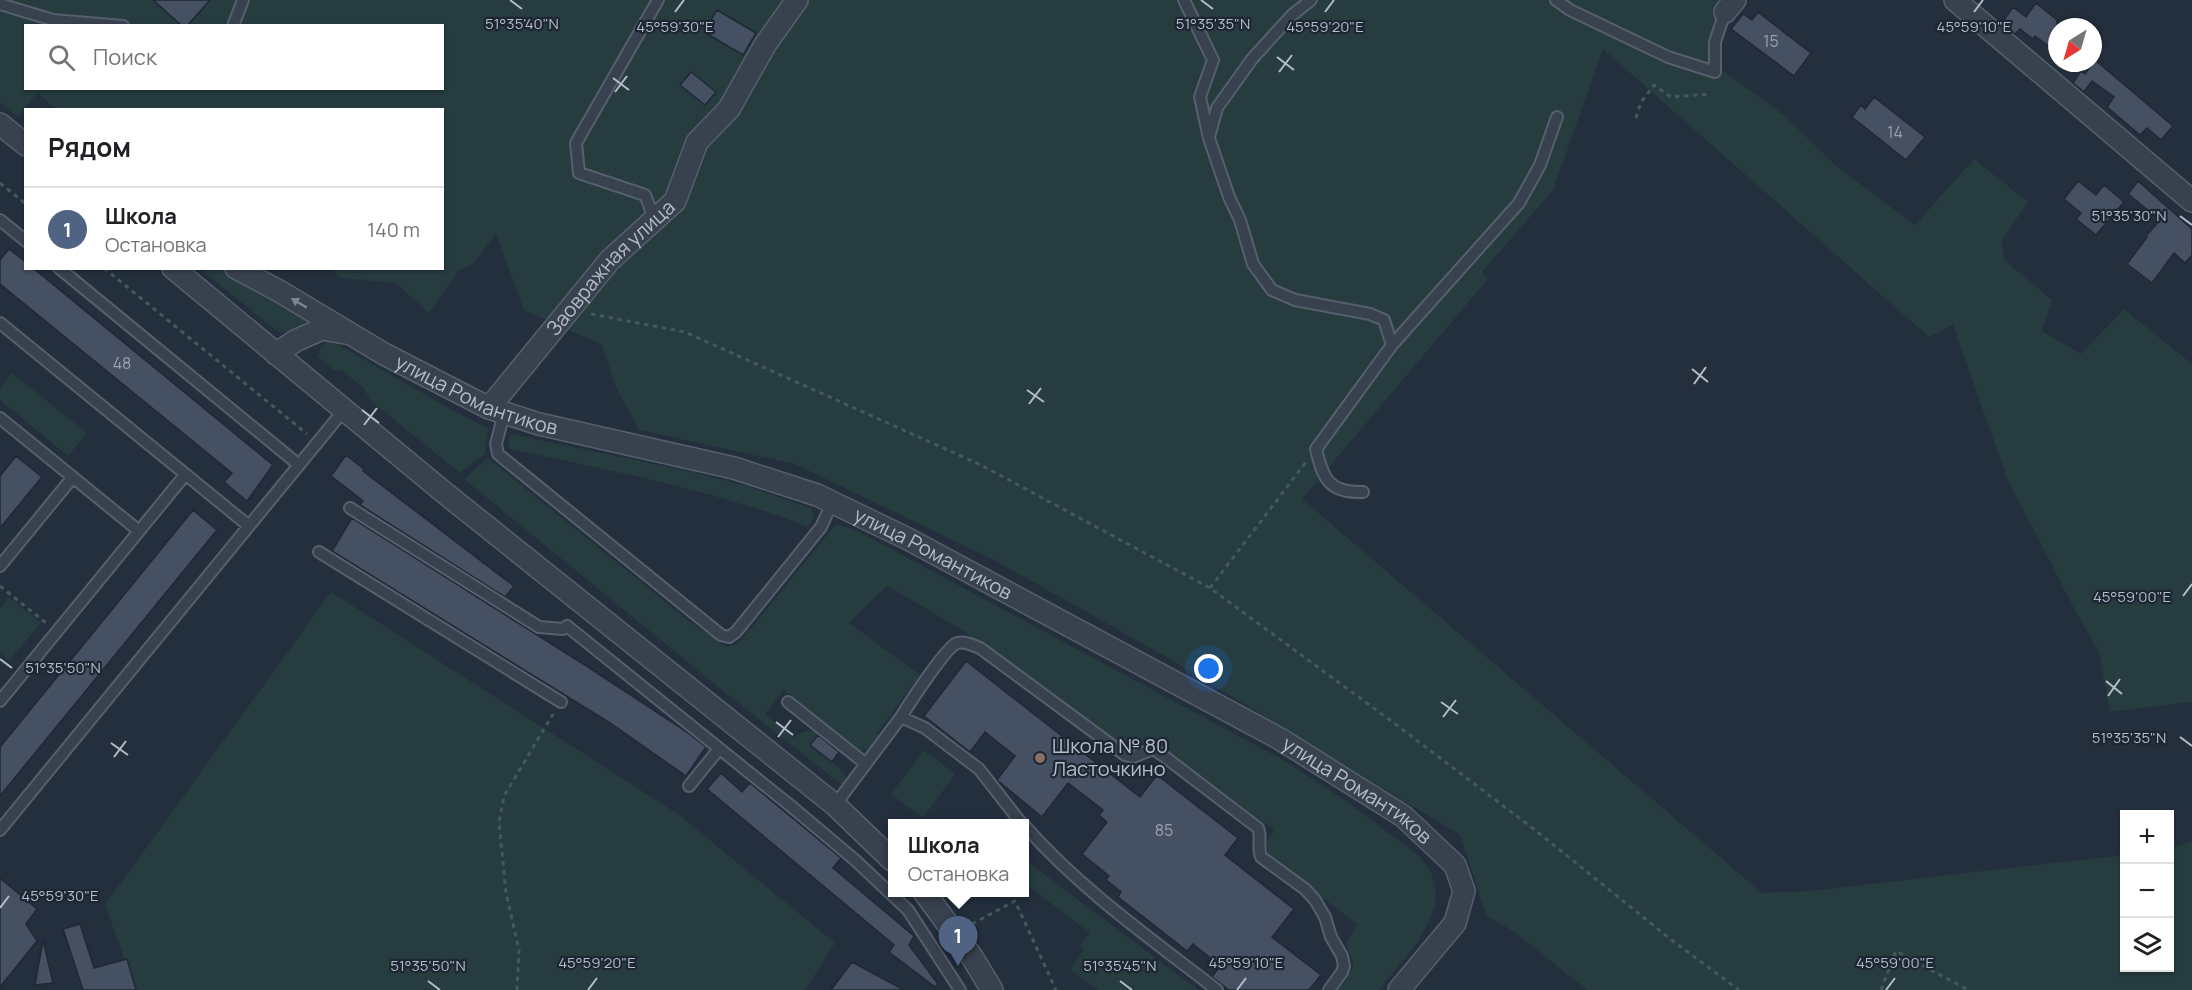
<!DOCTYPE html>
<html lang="ru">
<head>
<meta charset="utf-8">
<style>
	:root { --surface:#fff; --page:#f6f6f6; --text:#202124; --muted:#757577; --line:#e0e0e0; --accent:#506383 }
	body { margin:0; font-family:Manrope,sans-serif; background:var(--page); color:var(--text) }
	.controls { position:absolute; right:18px; bottom:18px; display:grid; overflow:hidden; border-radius:0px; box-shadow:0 2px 4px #0004 }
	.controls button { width:54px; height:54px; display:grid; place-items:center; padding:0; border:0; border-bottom:2px solid var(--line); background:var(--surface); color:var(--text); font:30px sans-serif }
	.compass { position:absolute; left:2048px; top:18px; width:54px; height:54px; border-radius:50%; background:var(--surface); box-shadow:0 2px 4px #0004; rotate:217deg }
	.you { position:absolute; left:1209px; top:669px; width:21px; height:21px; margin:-15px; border:4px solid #fff; border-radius:50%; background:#1a73e8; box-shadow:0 0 0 9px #1a73e833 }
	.badge { display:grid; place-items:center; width:39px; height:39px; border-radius:50%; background:var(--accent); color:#fff; font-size:20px; font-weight:700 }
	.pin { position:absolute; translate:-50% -50px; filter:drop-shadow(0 2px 3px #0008) }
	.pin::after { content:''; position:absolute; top:32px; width:21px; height:18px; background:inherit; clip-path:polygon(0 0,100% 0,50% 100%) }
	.popup { position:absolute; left:888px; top:819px; width:141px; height:78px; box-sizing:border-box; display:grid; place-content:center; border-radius:0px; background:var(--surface); filter:drop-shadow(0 2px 4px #0005); font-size:20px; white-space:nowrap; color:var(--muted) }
	.popup b { font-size:22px; color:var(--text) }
	.popup::after { content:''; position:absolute; left:50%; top:100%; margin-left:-12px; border:12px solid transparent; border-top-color:var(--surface) }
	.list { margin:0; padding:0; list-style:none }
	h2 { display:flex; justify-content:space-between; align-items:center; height:78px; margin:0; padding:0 24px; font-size:26px }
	h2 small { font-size:20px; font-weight:400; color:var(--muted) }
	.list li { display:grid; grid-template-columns:39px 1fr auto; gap:18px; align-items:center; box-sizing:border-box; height:84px; padding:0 24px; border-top:2px solid var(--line) }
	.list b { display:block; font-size:22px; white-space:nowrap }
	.list p { margin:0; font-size:20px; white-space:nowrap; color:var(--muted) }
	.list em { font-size:20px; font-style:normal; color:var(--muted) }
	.icon { flex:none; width:33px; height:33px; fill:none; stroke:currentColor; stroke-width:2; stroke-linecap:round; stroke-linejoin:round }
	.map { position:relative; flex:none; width:2192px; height:990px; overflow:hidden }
	.search { position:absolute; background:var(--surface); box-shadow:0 2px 4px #0004; left:24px; top:24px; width:420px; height:66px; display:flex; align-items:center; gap:15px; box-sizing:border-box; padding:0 21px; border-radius:0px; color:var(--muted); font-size:22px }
	.panel { position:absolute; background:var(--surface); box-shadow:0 2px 4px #0004; left:24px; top:108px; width:420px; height:162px; border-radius:0px }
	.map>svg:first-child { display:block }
	.green { fill:#263c3f; fill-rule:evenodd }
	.building { fill:#455162; stroke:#1f2835; stroke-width:1.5 }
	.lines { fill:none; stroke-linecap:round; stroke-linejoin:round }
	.lane-casing { stroke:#565f6c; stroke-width:14 }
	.street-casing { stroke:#565f6c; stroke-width:24 }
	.path { stroke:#44595c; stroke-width:3; stroke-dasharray:4.5 4.5; stroke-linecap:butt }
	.lane { stroke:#38414e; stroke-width:10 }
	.street { stroke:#38414e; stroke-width:21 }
	.oneway { fill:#7c8592 }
	.ticks { fill:none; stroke:#b4bcc9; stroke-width:2 }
	.education-dot { fill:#8d6e63; stroke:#1d2633; stroke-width:2 }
	.labels { text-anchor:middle; stroke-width:4.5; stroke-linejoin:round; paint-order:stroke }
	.number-label { font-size:16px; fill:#98a1af }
	.street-label { font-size:20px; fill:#b4bcc9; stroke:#1d2633 }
	.poi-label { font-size:20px; fill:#b4bcc9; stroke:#1d2633; text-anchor:start }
	.ticks-label { font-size:15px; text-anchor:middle; fill:#b4bcc9; stroke:#1d2633; stroke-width:4.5; stroke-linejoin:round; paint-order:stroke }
</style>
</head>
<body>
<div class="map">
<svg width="2192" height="990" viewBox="0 0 2192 990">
	<rect width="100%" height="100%" fill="#242f3e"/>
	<path class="green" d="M0,0H1731C1721,21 1714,48 1722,70L1785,116L1835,165L1915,225L1974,159L2028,202L2002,240L2004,260L2052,300L2042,331L2081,354L2124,309L2192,364V702L2110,712L2099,652L2077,614L2007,478L1953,325L1929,337L1603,49L1553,190L1482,272L1488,279L1302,499L1762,893L1809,891L2124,855V968H2170V848L2192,841V990H1587L1516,933L1486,915L1460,835L1163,655L996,561L795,464L639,430L616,387L602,345L524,310L496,234L474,263L459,270L429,313L396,283L341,278L330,269L442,268V110H58L37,93L18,117L0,102ZM26,26H442V88H26Z
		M200,269H224L230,271L309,313L312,324L280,333Z
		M328,342L339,345L452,410L489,429L485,450L486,453L460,473L370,400L364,388L341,370L335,371L318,357L321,346Z
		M12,373L87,433L68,456L0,400V388Z
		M511,434L683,470L747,486L812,509L814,517L808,527C712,489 610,471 510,449L508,442Z
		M488,458L689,621L727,647L739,643L836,524L856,530L1287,762L1346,801L1419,856L1432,874L1436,893L1435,904L1431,917L1418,942L1379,990H1336L1354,966L1346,943L1357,924L1268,856L1267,841L1274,830L1149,738L1135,750L1123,748L964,631L887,586L849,623L920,675L877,733L881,738L874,747L862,751L853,747L784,690L765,714L794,738C801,731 810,728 819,734L811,745L843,771L847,782L842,785L717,686L464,479Z
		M331,592L678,814L835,943L805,990H136L105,905Z
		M9,597L41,623L9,661L0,653V608Z
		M924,750L955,774L923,818L891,794Z
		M1024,859L1198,990H1098L1070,969L1084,949L1080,946L1090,933L1024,883Z"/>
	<path class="building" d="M153,0H210L187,26H182Z
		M2036,3L2057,20V52L2035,36L2033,39L2020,29L2015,34L2002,23L2013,7L2026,17Z
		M717,10L756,33L743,55L704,32Z
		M1758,12L1811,53L1794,76L1731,29L1743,14L1752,20Z
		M2095,60L2173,126L2161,140L2147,128L2140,135L2107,107L2114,97L2092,81L2084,92L2073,83L2081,71L2085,74Z
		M691,72L716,92L705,105L680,85Z
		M1874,97L1925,137L1906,160L1852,117L1861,105L1865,109Z
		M2078,181L2096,195L2104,185L2124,202L2096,235L2076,219L2081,213L2064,199Z
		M2138,181L2192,229V255L2185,263L2174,253L2152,283L2127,264L2147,237L2146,236L2160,220L2128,194Z
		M9,249L26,262V268H33L273,465L247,501L224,482L232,473L0,284V260Z
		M346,455L364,469L363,471L514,586L505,597L360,505L363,501L331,476Z
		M16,456L42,477L0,528V476Z
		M193,510L217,530L0,796V747Z
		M352,518L588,667L684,730L706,747L686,776L610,723L332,551Z
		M966,661L1140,797L1157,775L1238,838L1225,855L1294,909L1272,937L1321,975L1309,990H1229L1212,977L1220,966L1193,944L1187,951L1118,897L1121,892L1106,880L1109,876L1082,854L1107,822L1099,815L1103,810L1068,783L1042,817L997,780L1015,756L985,732L970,752L924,716Z
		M818,735L839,752L832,762L810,745Z
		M721,773L742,792L750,783L841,858L833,868L914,936L909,945L938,984L935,987L889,952L894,945L707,789Z
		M0,878L37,909L26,924L37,941L0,987Z
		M80,924L94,968L127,959L136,990H83L63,929Z
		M43,940L53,983L35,985Z
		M852,962L904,990H831Z"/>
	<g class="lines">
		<g class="lane-casing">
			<path id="lane" d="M1184,0L1213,60L1200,97L1209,138L1229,197L1240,220L1253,264L1272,290L1295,300L1370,314L1384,320L1392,345
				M1556,0L1570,10L1668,57L1715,72V42L1725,12
				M0,4L53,20L123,26
				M233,26L243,0
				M1209,137L1217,108L1252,59L1292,15L1311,0
				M0,220L26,241
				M655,220L645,195L579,173L576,143L658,0
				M59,268L299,465
				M0,323L249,526
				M504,413L496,444L498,454L721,635L729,637L736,632L821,527L832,503
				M0,418L139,531
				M1363,492C1329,493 1323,479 1316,449L1392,345L1519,203L1540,165L1557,117
				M350,508L539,627L563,629L567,626L792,807L855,860L908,910L960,990
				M319,552L561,702
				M0,566L73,477
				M0,701L185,475
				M788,702L866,764
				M901,717C909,704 946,647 957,643C964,641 973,645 980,648L1125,755L1133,757L1153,749L1161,754L1258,828C1262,838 1257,847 1261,857L1305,889L1315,900L1325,917L1331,937L1342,956L1344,966L1342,972L1329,990
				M689,786L719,749
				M835,805L901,717L925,728L979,769L1022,824
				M1024,825C1080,889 1150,938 1217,990
				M0,830L344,410"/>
		</g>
		<g class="street-casing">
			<g id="street">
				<path d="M1955,0L2192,201"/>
				<path d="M1725,12L1735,0"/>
				<path d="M0,124L26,145"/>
				<path d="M173,268L446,494L835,805L892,860"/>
				<path id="s1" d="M236,268L279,291L384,354L489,408L539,424L734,468L817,495L908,539L1280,739L1403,816L1455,865L1464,891L1455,923L1399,990"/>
				<path d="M276,354L295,341L322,329L345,333"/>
				<path id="s2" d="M489,408L610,260L675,201L697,142L729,109L765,45L797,0"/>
				<path d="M924,892L972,957L992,990"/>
			</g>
		</g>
		<path class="path" d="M1636,118L1641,102L1654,85L1671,97L1711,94
			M0,183L26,204
			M104,268L307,434
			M591,314L685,332L981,465L1210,588L1394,723L1535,830L1669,938L1739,990
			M0,586L46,623
			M1210,588L1306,462
			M972,924L1015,901L1056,990
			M517,990L519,950L506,893L499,822L504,796L553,714
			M1881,990L1896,951L1968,990"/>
		<use href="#lane" class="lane"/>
		<use href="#street" class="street"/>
	</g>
	<defs><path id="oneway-solid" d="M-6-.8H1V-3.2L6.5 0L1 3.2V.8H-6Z" transform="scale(1.5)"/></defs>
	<use class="oneway" href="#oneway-solid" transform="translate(299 303) rotate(-149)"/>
	<path class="ticks" d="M510,0L522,9M1201,0L1213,9M675,12L684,0M1325,12L1334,0M1974,12L1983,0M1277,57L1294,70M1279,72L1292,55M613,78L629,90M615,92L627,76M2180,216L2192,225M1692,369L1708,382M1694,384L1706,367M1027,390L1044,402M1029,404L1041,388M362,410L379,423M364,425L377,408M2183,596L2192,584M0,659L12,668M2106,681L2122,694M2108,696L2120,679M1441,702L1458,714M1443,717L1456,700M776,722L793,735M778,737L791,720M2180,737L2192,746M111,743L128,755M114,757L126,741M0,908L9,896M428,981L440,990M1120,981L1132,990M588,990L597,978M1237,990L1246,978M1886,990L1895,978"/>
	<circle class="education-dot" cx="1040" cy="758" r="6"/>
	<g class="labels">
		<g class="number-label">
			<text x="1771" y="47">15</text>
			<text x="1895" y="138">14</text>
			<text x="122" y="369">48</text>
			<text x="1164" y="836">85</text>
		</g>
		<g class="street-label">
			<text dy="7" stroke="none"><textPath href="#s2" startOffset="186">Заовражная улица</textPath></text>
			<text dy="7" stroke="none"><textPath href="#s1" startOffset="273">улица Романтиков</textPath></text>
			<text dy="7" stroke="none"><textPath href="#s1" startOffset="759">улица Романтиков</textPath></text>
			<text dy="7" stroke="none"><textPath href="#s1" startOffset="1245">улица Романтиков</textPath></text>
		</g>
		<g class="poi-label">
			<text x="1052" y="753">Школа № 80<tspan x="1052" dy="23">Ласточкино</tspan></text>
		</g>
	</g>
	<g class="ticks-label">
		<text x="522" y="29">51°35'40"N</text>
		<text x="1213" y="29">51°35'35"N</text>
		<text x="675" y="32">45°59'30"E</text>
		<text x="1325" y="32">45°59'20"E</text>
		<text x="1974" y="32">45°59'10"E</text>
		<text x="2129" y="221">51°35'30"N</text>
		<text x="2132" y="602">45°59'00"E</text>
		<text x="63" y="673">51°35'50"N</text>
		<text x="2129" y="743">51°35'35"N</text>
		<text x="60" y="901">45°59'30"E</text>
		<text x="597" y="968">45°59'20"E</text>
		<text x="1246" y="968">45°59'10"E</text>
		<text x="1895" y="968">45°59'00"E</text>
		<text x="428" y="971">51°35'50"N</text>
		<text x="1120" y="971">51°35'45"N</text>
	</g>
</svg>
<div class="controls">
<button>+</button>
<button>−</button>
<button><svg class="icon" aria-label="layers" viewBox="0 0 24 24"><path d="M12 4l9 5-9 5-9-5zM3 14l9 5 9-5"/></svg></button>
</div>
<svg class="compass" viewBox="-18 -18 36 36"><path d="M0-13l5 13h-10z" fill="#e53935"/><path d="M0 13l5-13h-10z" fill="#757577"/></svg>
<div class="you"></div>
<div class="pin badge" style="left:958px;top:966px">1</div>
<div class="popup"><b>Школа</b>Остановка</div>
<div class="search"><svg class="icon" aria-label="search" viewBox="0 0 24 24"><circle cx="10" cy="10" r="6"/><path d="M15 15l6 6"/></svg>Поиск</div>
<section class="panel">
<h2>Рядом<small></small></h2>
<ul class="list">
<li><span class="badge">1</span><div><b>Школа</b><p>Остановка</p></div><em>140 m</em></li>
</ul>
</section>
</div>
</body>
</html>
